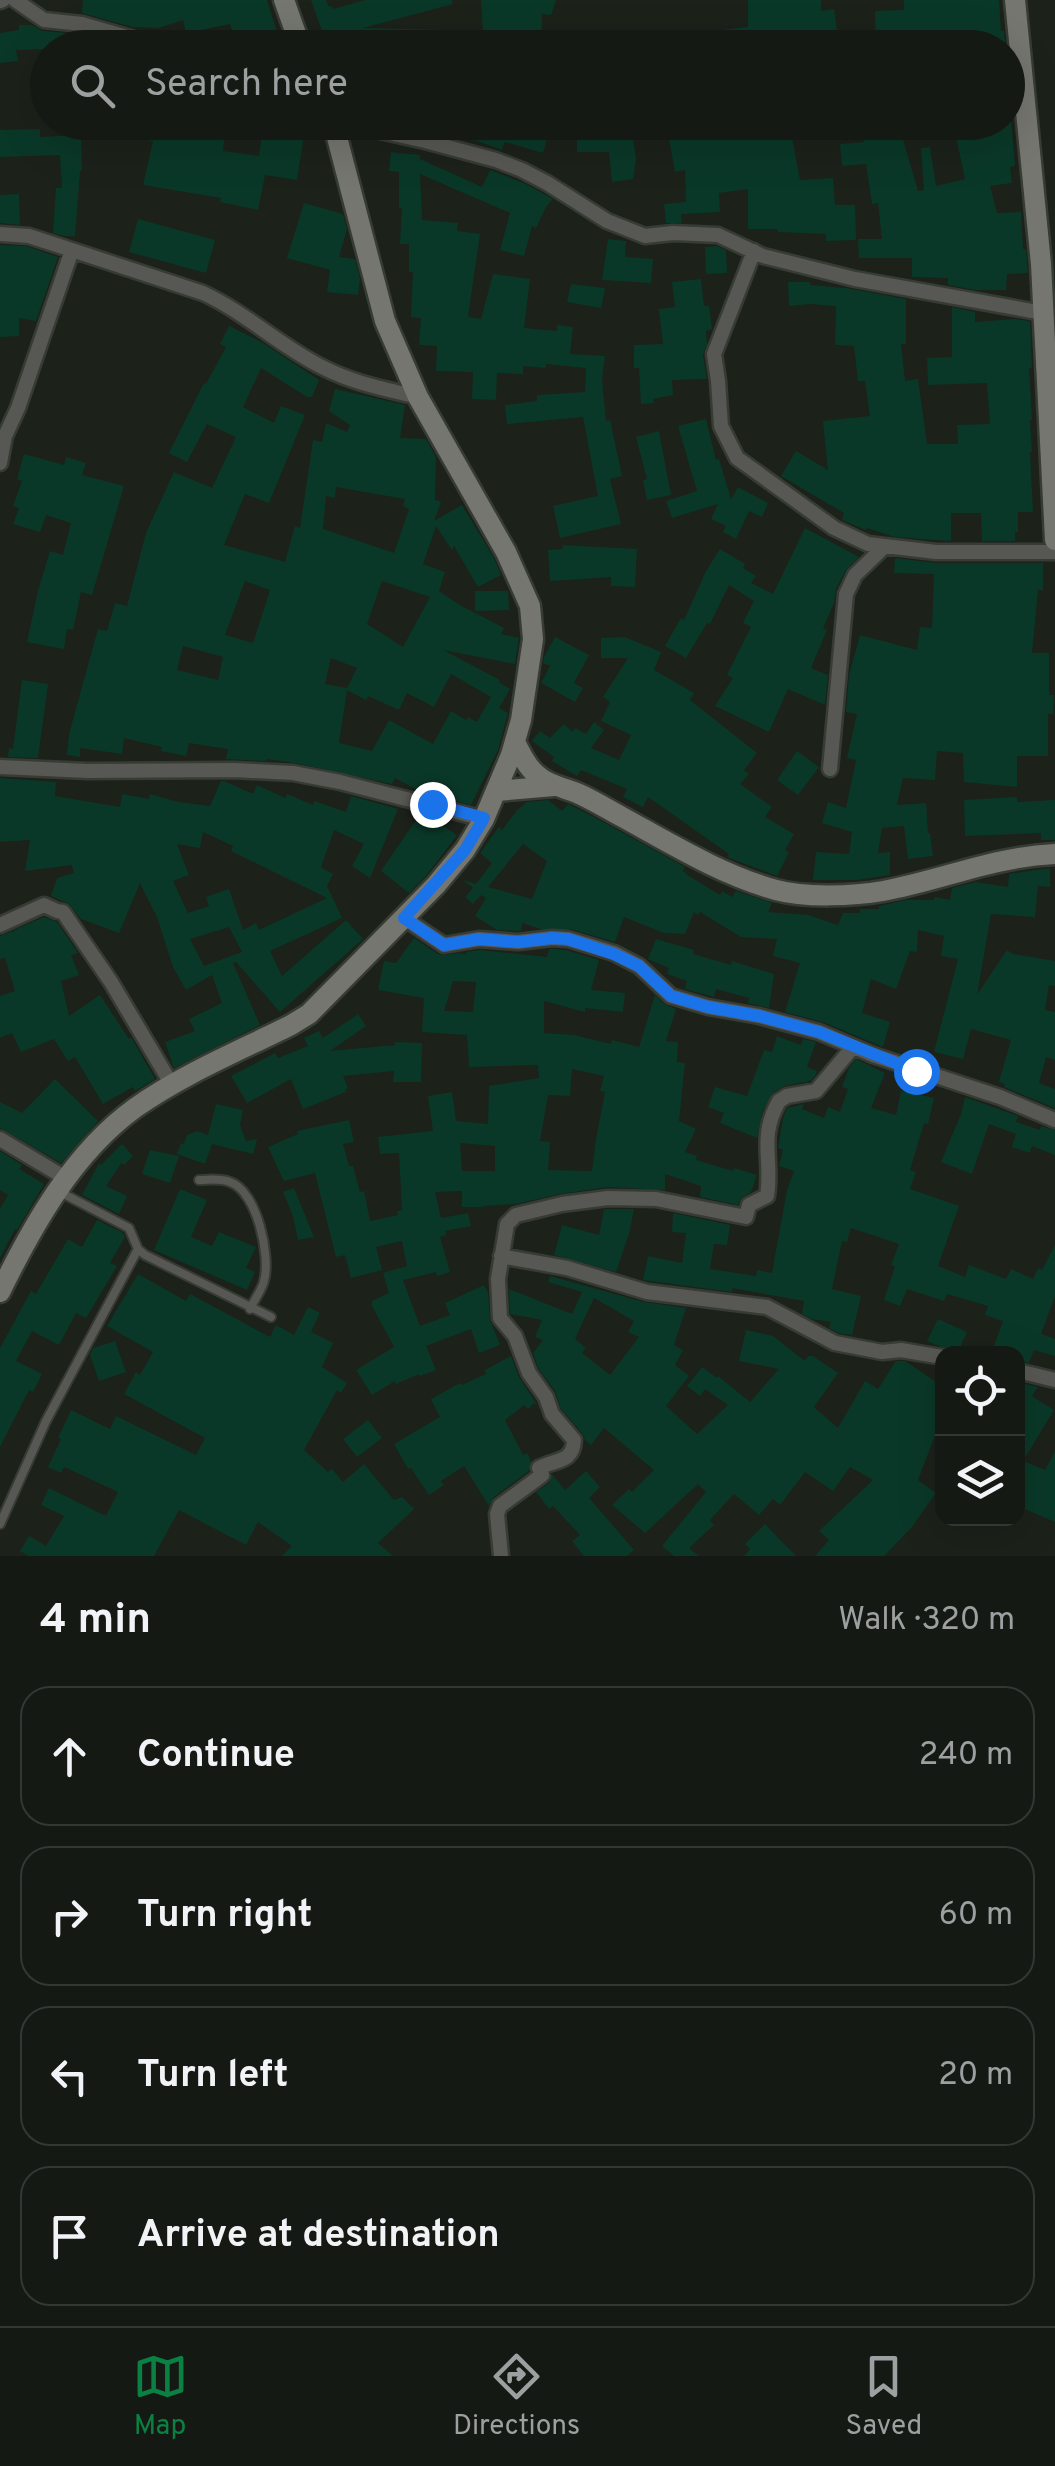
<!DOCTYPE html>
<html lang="en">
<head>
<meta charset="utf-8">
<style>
	:root { --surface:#151914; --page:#1e221d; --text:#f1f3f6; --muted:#9da0a0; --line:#343834; --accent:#0b8043 }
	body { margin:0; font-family:Overpass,sans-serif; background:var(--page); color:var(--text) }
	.controls { position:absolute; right:30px; bottom:30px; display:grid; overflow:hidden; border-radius:20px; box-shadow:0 10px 40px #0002 }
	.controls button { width:90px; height:90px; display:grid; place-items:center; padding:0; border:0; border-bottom:2px solid var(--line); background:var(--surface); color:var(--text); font:50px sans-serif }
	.stop { position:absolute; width:30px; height:30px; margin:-22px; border:8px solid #1a73e8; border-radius:50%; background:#fff }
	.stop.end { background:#1a73e8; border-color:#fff; box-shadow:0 2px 10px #0008 }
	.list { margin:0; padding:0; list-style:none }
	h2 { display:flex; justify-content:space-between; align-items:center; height:130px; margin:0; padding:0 40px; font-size:42px }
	h2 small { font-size:32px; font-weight:400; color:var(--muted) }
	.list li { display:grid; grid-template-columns:65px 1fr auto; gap:30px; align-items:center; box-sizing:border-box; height:140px; margin:0 20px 20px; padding:0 20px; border:2px solid var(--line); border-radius:30px }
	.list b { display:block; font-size:38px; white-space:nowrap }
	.list em { font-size:32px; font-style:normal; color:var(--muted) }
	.icon { flex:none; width:55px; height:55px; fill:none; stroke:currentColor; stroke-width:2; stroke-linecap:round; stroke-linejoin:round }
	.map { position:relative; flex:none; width:1055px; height:1556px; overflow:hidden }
	.search { position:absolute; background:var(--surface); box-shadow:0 10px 40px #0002; left:30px; right:30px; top:30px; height:110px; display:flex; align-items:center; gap:25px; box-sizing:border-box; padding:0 35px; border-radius:55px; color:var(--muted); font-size:38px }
	.sheet { height:770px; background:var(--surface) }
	nav { display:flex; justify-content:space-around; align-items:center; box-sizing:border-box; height:140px; border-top:2px solid var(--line); background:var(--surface); font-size:28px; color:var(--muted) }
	nav a { display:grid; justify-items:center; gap:5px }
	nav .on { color:var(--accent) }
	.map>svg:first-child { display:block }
	.building { fill:#0a3828; fill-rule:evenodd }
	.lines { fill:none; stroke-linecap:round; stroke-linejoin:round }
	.lane-casing { stroke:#363b34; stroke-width:12 }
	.street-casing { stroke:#363b34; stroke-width:19 }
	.secondary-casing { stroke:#363b34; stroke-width:25 }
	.lane { stroke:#575753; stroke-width:8 }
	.street { stroke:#575753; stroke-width:14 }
	.secondary { stroke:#767670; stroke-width:20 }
	.route { stroke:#1a73e8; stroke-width:12 }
</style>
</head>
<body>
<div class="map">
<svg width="1055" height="1556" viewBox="0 0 1055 1556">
	<rect width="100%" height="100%" fill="#1c211a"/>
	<path class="building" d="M83,0H267L282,48H238L230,24L186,33L183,20L159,28L132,27L82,13Z
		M311,0H326L329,7L332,6L333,9L365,0H452L453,4L363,28L483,31L481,0H556L551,15L542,14L541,48H328Z
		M748,0H821V11L834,9L839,45L822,48H683V31H712L748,27Z
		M904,0H999L1001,31H1004L1006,48H876L875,11L904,10Z
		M19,25H32L43,31L79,34V48L16,50L18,61L0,63V33L19,30Z
		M1008,120H1011L1015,166L1010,167L1012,183L990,186L997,213L1021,212L1023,249H1026L1028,273L1007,274L1006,290H975L948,285V278L912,277V258H859L858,239H882L878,203L872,204L866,164L842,166L840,144L864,142L863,139L874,136L870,122H898L918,191L924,190L921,148L930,147L936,186L965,179L956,137L920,139L919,122H947L948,127L968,122H973L974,126L1008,122Z
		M153,122H226L223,151L259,156L262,134L287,137L289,122H306L297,180L265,175L258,210L220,202L221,198L143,185L153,141H150Z
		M443,122H552L543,153L505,142L502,150L469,138L470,134L442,125Z
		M609,122H631L636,159L633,179L612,182L609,152H577V129H609Z
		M666,122H840L841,130L792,137L800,180L833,178L835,205H855L856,240L826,241V234L778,232V229H748V189L719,193L720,212L681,214L682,223H666L664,204L686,202L685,170L675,172Z
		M40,129V137L81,135L82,171H80L75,236H64L53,233L56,188H62L60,155L0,157V130Z
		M391,152L420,155V159L482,187L490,170L526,184L553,199L546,207L536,228L532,226L524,256L500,250L510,213L420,174L422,220L458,223L457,231L480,234L468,317L481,319L493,274L530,279L524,328L557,331V325L573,327L570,354L605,356L602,379L606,421L610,420L622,476L610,479L621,524L560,538L553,506L598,496L583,417L507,424L505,405L537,401V395L585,392L586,368L546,364V368L523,366V374L497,373L496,400L472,399L473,372L436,371L437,346L419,345L421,318L411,317L413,272H409V244H400L402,208H399V172L389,171Z
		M19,194L20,225L0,223V195Z
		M304,203L343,214L347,229L339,257L355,259L360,279L358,295L327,292L330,270L287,258Z
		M138,219L215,240L206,273L129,252Z
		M608,239L626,241L625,257L653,259L651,283L602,280Z
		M0,245L26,246L58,257L36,321L19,318V336L0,337Z
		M717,246L726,250L727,273L706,274L705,247Z
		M701,279L704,306H709L712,329L706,331L707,344L703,355L707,379L672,380L673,395L653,399L654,403L641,404L639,368H634V345L663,344L659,309L675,307L672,282Z
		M788,282H810V285L846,288L906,299V344H901L905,381L918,379L927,444H958L957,425L990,424L987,383L928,385L927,358L952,357V307L975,312V322L1015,319L1030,321L1032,368H1029L1032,420H1030L1032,452H1030L1033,512H1018V532H1015V541H982L981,513H951V541L895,537L867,528L866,530L842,520L844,513L781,476L796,451L828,470L823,421L870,416L865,381H858L854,346L835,345L836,306L810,304L789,306Z
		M571,284L605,288L601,308L567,302Z
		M229,326L263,343L319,380L312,397H307L261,368L243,407L274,423L281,406L305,415L269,503L245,494L224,545L285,562L295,526L300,528L313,440L322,442L326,423L347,432L350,425L329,411L335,389L405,405L400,438L426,439L436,457L435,500L441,502L434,521L462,505L494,558L501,575L478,587L454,546L452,550L436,526L423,564L445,572L439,591L458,604L504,628L501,634L519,638L515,664L443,650L500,680L499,682L510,689L499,708L508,713L498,750L471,805L421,792L395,778L392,784L295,763L267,759L266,761L226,759L228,749L189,743L186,756L161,751L162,747L124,738L122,754L80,748V757L67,755L69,734L98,629L107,631L115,603L127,606L146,533L174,472L212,488L236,437L207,424L187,462L169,453L204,383L206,384L226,347L220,344ZM336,487L405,499L403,506L409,509L394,553L323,529L326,496L335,498ZM245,581L270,590L253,643L225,635ZM382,581L430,597L403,647L367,624ZM183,646L223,657L218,680L177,670ZM331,658L357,668L347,688L325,684ZM451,674L491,697L477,722L468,717L466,720L451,711L433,744L389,720L372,751L339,743L347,690L366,700L368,696L399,710L407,693L434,707Z
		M706,419L716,460L719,459L731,499L738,487L768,503L762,517L749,511L736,539L723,532L726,526L711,519L718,504L672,518L666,501L697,491L678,426Z
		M659,431L671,495L647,500L643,480L647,479L636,437Z
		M24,454L64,465L66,457L86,463L82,475L124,486L92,595L81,592L73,630L67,629L64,649L27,642L38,591L50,551L63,555L71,523L46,515L40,532L13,524L19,508L13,506L22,481L17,479Z
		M805,528L859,557L846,570L836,589L834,603L823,628L827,630L811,668L828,675L825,705L788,689L769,732L715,706L733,678L727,675L751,627L743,623L754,601L729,585L710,624L707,623L686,658L665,646L681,618L684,620L706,571L720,549L745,564L743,568L756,576L751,583L773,594Z
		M562,545L637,549L635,587L611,586V577L550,581L548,550L563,549Z
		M895,558L936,563H1043V590H1038L1032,653H1049V695H1054L1053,714H1048V756H1017V787L964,782L963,753L937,751L935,780L903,778L897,805L926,803L928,833H930L933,856L908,859L904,826L882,828L878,853L890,852V875L857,880H813L816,852L849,854L852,832L822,823L828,802L846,808L856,760L847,758L857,714L846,712L849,675L860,635L917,650L920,627L932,628L934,574L894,573Z
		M475,591H508L509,610L475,611Z
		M555,637L589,655L574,683L583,688L575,702L541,683L550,666L543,663L544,657Z
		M625,637L661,652L654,670L694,693L690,700L757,753L744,770L749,774L740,784L772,807L765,817L794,834L785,850L789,852L777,876L727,857L729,854L648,797L643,807L623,797L627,789L581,770L577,776L552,761L554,757L532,741L540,731L550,738L564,724L573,732L575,728L586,734L594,722L604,730L591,748L619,760L631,735L601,721L610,702L603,697L628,658H601V638Z
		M22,680L48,684L38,758L8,757L9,748L13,749Z
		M797,751L819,767L798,795L777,780Z
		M0,778L56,782L55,796L120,807L122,794L149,799L150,794L178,802L210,806L221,781H224L253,794L257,785L285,798L287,794L313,805L314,801L346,812L351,796L398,809L370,878L352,866L364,844L334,830L321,867L333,874L327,886L342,918L270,951L282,976L346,920L363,939L280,1012L236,962L233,963L260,1025L174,1068L165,1042L195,1031L189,1019L222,1003L212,975L186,990L173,967L157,917L140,883L119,933L81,919L69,904L51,896L57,878L74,873L72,865L25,871L30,840L0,842ZM203,832L233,846L231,851L327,898L259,930L256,923L243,930L229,889L206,897L209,906L188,913L173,881L189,875L177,844L200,848ZM229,927L242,952L204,966L190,939Z
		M1017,797V802L1055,800V840H1041V833L965,836L964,800Z
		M548,800L562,811L568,804L594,817L685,867L683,871L689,876L720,895L722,891L732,897L736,891L772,903L768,912L808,915L838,925L843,913H860V909H879V906L906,900H934L935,897L950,900L952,888L976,882L1008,887L1009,874L1050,868V887L1038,886L1035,917L991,914L977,995L1007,950L1013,954L1055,961V986L1049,985L1045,1010L1055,1012V1060L1046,1057L1039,1083L1055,1089V1108L1004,1087L1005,1084L999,1082L1011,1040L971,1029L963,1059L934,1052L958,959L941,956L944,936L918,930L917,952L910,951L896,989L871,979L862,1013L890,1022L883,1047L823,1022L785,1012L800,963L773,956L777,939L741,937L700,912L698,915L694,912L685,934L664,933L624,917L615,942L571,929H541L522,923L521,931L497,930L475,916L486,898L481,895L473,904L465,897L473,888L463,880L476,884L492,863L480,853L499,827L502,830L517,810L527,802ZM523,844L547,861L532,899L488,887Z
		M420,814L428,816L457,835L426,876L409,893L381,871Z
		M44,917L57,922L78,953L71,955L79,975L61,981L69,1016L100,995L129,1039L131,1037L155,1079L135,1091L133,1087L103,1104L75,1057L68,1061L54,1039L21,1052L12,1033L0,1038V996L15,991L5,958L0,959V936L13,931V934L14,930Z
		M414,938L438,954L444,955L460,953L466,955V952L480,950L547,957L549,949H552L566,950L599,960L591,990L625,993L623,1012L585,1008V1012L544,1001V1033L574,1035L611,1044L612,1040L639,1047L655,995L664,1004L676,1009L666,1041L678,1042L677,1062L685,1063L679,1121L696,1129L685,1152L697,1156L696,1160L733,1171L734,1168L757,1175L751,1192L741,1198L738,1205L700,1197L701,1186L665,1174V1190L607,1187L560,1194L516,1204L483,1206V1207H462V1191L435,1192L441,1218L468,1213L471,1226L445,1231L446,1235L440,1237L450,1272L437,1276L436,1272L403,1280L420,1326L450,1315L445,1303L484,1285L488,1293L490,1320L500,1345L479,1353L471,1329L426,1346L436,1370L420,1376L419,1374L396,1384L395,1381L372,1395L356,1370L394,1347L372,1306V1301L389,1293L383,1273L407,1266L402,1241L376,1247L382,1270L351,1278L345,1255L336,1257L315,1173L284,1181L268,1147L298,1134L297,1131L349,1120L354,1142L343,1144L349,1166H353L360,1192L364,1191L370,1221L398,1215L397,1211L402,1210L399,1153L380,1154L378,1137L433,1131L428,1096L452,1092L456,1121L488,1124L489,1086L539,1078L538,1065L469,1067L467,1035L422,1032L424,998L378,990L384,961L396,963ZM453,981L476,982L473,1012L444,1011ZM572,1069L604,1076L600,1091L605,1092L596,1139L592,1171L548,1170L550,1142L540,1141L548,1095L570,1096ZM460,1143L495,1146V1171H462Z
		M656,939L694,950L693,954L731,965L732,961L774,974L769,1008L748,1003L749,998L716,989L714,997L685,989L687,981L667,974L669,968L648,959Z
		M358,1014L366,1026L330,1051L395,1045V1042L422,1043L421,1082H393L394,1071L343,1076L348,1088L345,1090L346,1092L303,1109L291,1079L247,1103L231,1076L275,1053L278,1058L308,1046L304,1038L319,1031L323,1038Z
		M777,1036L801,1045L803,1039L816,1042L807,1067L817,1071L815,1076L810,1081L784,1086L773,1093L763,1111L757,1138L720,1123L724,1113L708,1107L715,1087L747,1096L764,1050L772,1052Z
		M856,1059L885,1073L871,1108L896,1115L901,1091L934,1098L928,1124L924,1123L910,1170L916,1172L910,1189L959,1206L938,1266L965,1277L969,1265L1006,1279L1011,1269L1033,1279L1038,1268L1042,1270L1055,1245V1296L1041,1334L1055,1339V1356L1034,1350L1029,1363L1018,1361V1354H991L1003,1321L985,1315L988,1306L947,1294L944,1301L907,1289L900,1306L884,1300L895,1266L891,1265L899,1244L851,1228L847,1242L842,1241L832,1289L861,1296L852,1335L839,1333L829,1328L831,1322L812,1319L802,1314L804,1301L732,1288V1292L643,1280L648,1256L682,1263L686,1233L672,1232L673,1213L730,1225L727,1245L714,1244L710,1269L756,1276L757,1270L772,1273L787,1190L794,1171L779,1166L783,1150L778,1148L783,1118L787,1108L804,1104L802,1109L824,1118L828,1107L840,1112L848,1089L842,1087L849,1068Z
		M55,1079L98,1121L61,1163L0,1128V1102L22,1113Z
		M965,1097L1018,1116L1016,1122L1040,1130L1041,1126L1055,1130V1155L1032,1146L1030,1153L1012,1147L1016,1134L989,1124L972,1174L941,1162L961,1114Z
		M216,1104L243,1110L240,1125L246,1141L257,1139L253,1154L212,1144L205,1164L177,1154L181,1143L184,1144L187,1135L197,1131L208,1135Z
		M122,1144L133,1156L124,1165L122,1162L106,1186L127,1196L119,1214L82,1195L99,1163L101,1165Z
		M150,1150L179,1156L170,1183L142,1174Z
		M0,1151L22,1165L19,1169L44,1184L17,1230L15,1229L0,1258V1209L8,1195L0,1190Z
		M294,1188L314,1237L298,1240L293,1216L283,1192Z
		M180,1189L207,1200L191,1237L212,1246L219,1232L256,1247L246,1268L255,1272L247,1290L154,1250Z
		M604,1209H634L629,1234L616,1272L554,1255L562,1225L599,1235Z
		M97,1220L123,1233L125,1237L110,1263L117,1266L86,1318L76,1313L59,1345L32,1331L16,1361L42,1374L33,1392L29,1390L0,1447V1348L31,1291L36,1294L68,1239L82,1247Z
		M138,1274L186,1301L190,1294L270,1337L276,1325L294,1335L308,1307L320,1313L311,1332L333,1343L322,1367L347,1383L341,1393L337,1390L304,1450L328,1472L332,1469L343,1482L364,1464L394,1500L402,1497L414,1509L378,1543L393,1556H282L292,1546L258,1522L246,1545L179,1510L154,1556H29L20,1551L29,1536L46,1546L64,1516L41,1505L49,1488L106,1516L118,1492L64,1467L61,1473L48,1467L61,1439L58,1438L71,1410L110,1429L116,1416L196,1455L205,1438L124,1394L136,1372L140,1375L153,1352L107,1326Z
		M550,1276L644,1302L686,1308L674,1345L683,1350L675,1365L689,1376L666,1406L697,1434L728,1405L705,1389L700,1396L687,1386L702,1367L717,1378L718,1376L750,1402L779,1369L739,1361L746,1330L773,1336L805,1361L808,1356H813L838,1373L814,1407L838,1428L865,1381L878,1389L896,1361H905L942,1386V1417L918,1480L936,1493L912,1527L884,1556H815L829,1540L819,1531L873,1480L850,1467L833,1491L805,1472L780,1505L773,1499L759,1515L734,1494L710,1520L714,1525L689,1548L699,1556H674L662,1546L706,1492L698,1484L645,1533L612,1505L629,1489L632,1492L654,1470L604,1428L591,1445L585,1440L582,1433L561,1409L555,1391L538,1368L533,1353L543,1340L535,1337L542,1320L510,1314L509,1289L572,1314L582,1292L548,1282ZM594,1298L634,1321L628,1332L639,1337L610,1375L582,1353L586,1348L575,1339Z
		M938,1319L967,1332L957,1354L927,1341Z
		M115,1341L126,1372L99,1381L90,1355L93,1348Z
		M511,1356L519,1377L538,1406L534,1403L528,1409L524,1405L505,1420L523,1455L527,1453L531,1461L529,1471L494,1497L489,1506L464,1466L441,1481L444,1485L429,1495L411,1468L408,1469L394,1444L440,1417L431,1399L460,1383L462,1385L486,1374L485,1370Z
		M1021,1383L1038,1387L1032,1396L1054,1410L1023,1461L1045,1470L1055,1451V1522L1018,1506V1388Z
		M368,1420L382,1438L357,1457L343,1439Z
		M586,1471L600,1487L589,1498L634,1550L627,1556H584L572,1541L580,1535L553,1506L549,1509L536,1492L549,1483L552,1474L565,1490Z
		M765,1524L786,1546L796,1556H744L750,1549L745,1544Z"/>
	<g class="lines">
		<g class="lane-casing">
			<path id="lane" d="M199,1180C209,1180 220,1178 230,1182C257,1191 271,1256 264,1281C262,1290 254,1300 250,1309
				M58,1191L129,1228L138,1249L145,1255L271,1317
				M0,1524L46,1421L138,1249"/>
		</g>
		<g class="street-casing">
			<path id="street" d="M15,0L44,20L82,24L165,48
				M0,1L3,0
				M339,122L425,141L496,160L522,170L547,183L607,221L645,236L673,233L718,235L763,256L855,279L1043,313
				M0,234L29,236L203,293C246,313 280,346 322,367C353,383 384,389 418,397
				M754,251L714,354L718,381L721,426L737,458L834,528L868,544L936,552H1055
				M0,463L5,436L18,408L72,250
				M0,767L88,771L234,770L293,773L340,782L484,819
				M830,769L846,594L855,575L884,547
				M404,918L444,945L479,939L518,942L552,938L568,939L614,953L639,966L671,996L708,1007L759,1016L819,1032L873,1055L1000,1097L1055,1120
				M0,925L44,905L57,911L63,912L111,982L172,1085
				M0,1139L67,1179
				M501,1256L567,1268L647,1292L767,1307L835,1343L882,1352L901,1350L942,1357
				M1018,1371L1055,1380
				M501,1556L497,1514L500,1506L542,1475L539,1468C556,1459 573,1463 574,1440L552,1414L546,1397L529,1373L515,1336L500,1318L498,1279L507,1224L516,1215L562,1204L608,1198L656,1199L746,1217L749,1205L767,1196C773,1159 758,1138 779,1101L787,1096L816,1091L853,1047"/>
		</g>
		<g class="secondary-casing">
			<path id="secondary" d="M284,0L301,48
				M1015,0L1041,264L1055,540
				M515,742C521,753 526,766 536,774C548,785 562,787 577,793C593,800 609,810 624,818C673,845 722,875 776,890C805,898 854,896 883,891C943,880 992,857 1055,854
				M497,791L554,786
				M0,1292C33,1225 73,1153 135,1108C183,1074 239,1051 291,1025L309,1014L436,885L465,850L484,819L511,755L521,720L533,639L530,606L506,552L418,397L385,321L333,122"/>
		</g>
		<use href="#lane" class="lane"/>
		<use href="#street" class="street"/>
		<use href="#secondary" class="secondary"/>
	</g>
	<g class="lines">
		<path class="route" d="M432,804L484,818L465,850L404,918L444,945L479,939L518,942L552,938L568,939L614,954L639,966L671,996L708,1007L759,1016L819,1032L916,1071"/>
	</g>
</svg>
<div class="controls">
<button><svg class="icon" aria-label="locate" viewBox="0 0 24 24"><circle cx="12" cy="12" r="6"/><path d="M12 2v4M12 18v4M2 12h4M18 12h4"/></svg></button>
<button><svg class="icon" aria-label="layers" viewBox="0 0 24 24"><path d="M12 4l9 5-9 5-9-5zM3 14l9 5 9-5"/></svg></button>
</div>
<div class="stop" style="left:916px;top:1071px"></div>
<div class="stop end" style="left:432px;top:804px"></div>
<div class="search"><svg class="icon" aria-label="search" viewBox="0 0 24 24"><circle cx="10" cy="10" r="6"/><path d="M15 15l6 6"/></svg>Search here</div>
</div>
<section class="sheet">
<h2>4 min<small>Walk · 320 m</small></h2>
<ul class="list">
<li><svg class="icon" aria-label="ahead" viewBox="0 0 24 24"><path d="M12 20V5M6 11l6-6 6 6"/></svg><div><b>Continue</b></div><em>240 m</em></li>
<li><svg class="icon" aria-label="right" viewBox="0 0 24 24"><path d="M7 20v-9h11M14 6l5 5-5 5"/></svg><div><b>Turn right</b></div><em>60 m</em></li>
<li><svg class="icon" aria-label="left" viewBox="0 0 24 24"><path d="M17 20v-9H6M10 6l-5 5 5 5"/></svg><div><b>Turn left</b></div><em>20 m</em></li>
<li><svg class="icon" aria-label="arrive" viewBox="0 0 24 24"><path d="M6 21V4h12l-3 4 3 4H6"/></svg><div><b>Arrive at destination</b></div></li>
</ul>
</section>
<nav>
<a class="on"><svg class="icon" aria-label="map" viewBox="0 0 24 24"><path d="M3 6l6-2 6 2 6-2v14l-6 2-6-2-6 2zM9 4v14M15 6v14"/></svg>Map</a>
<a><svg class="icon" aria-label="directions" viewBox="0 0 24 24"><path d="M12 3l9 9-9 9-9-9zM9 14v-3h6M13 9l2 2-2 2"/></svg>Directions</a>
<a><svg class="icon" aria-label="saved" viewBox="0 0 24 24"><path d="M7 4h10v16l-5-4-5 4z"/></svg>Saved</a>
</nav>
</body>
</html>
